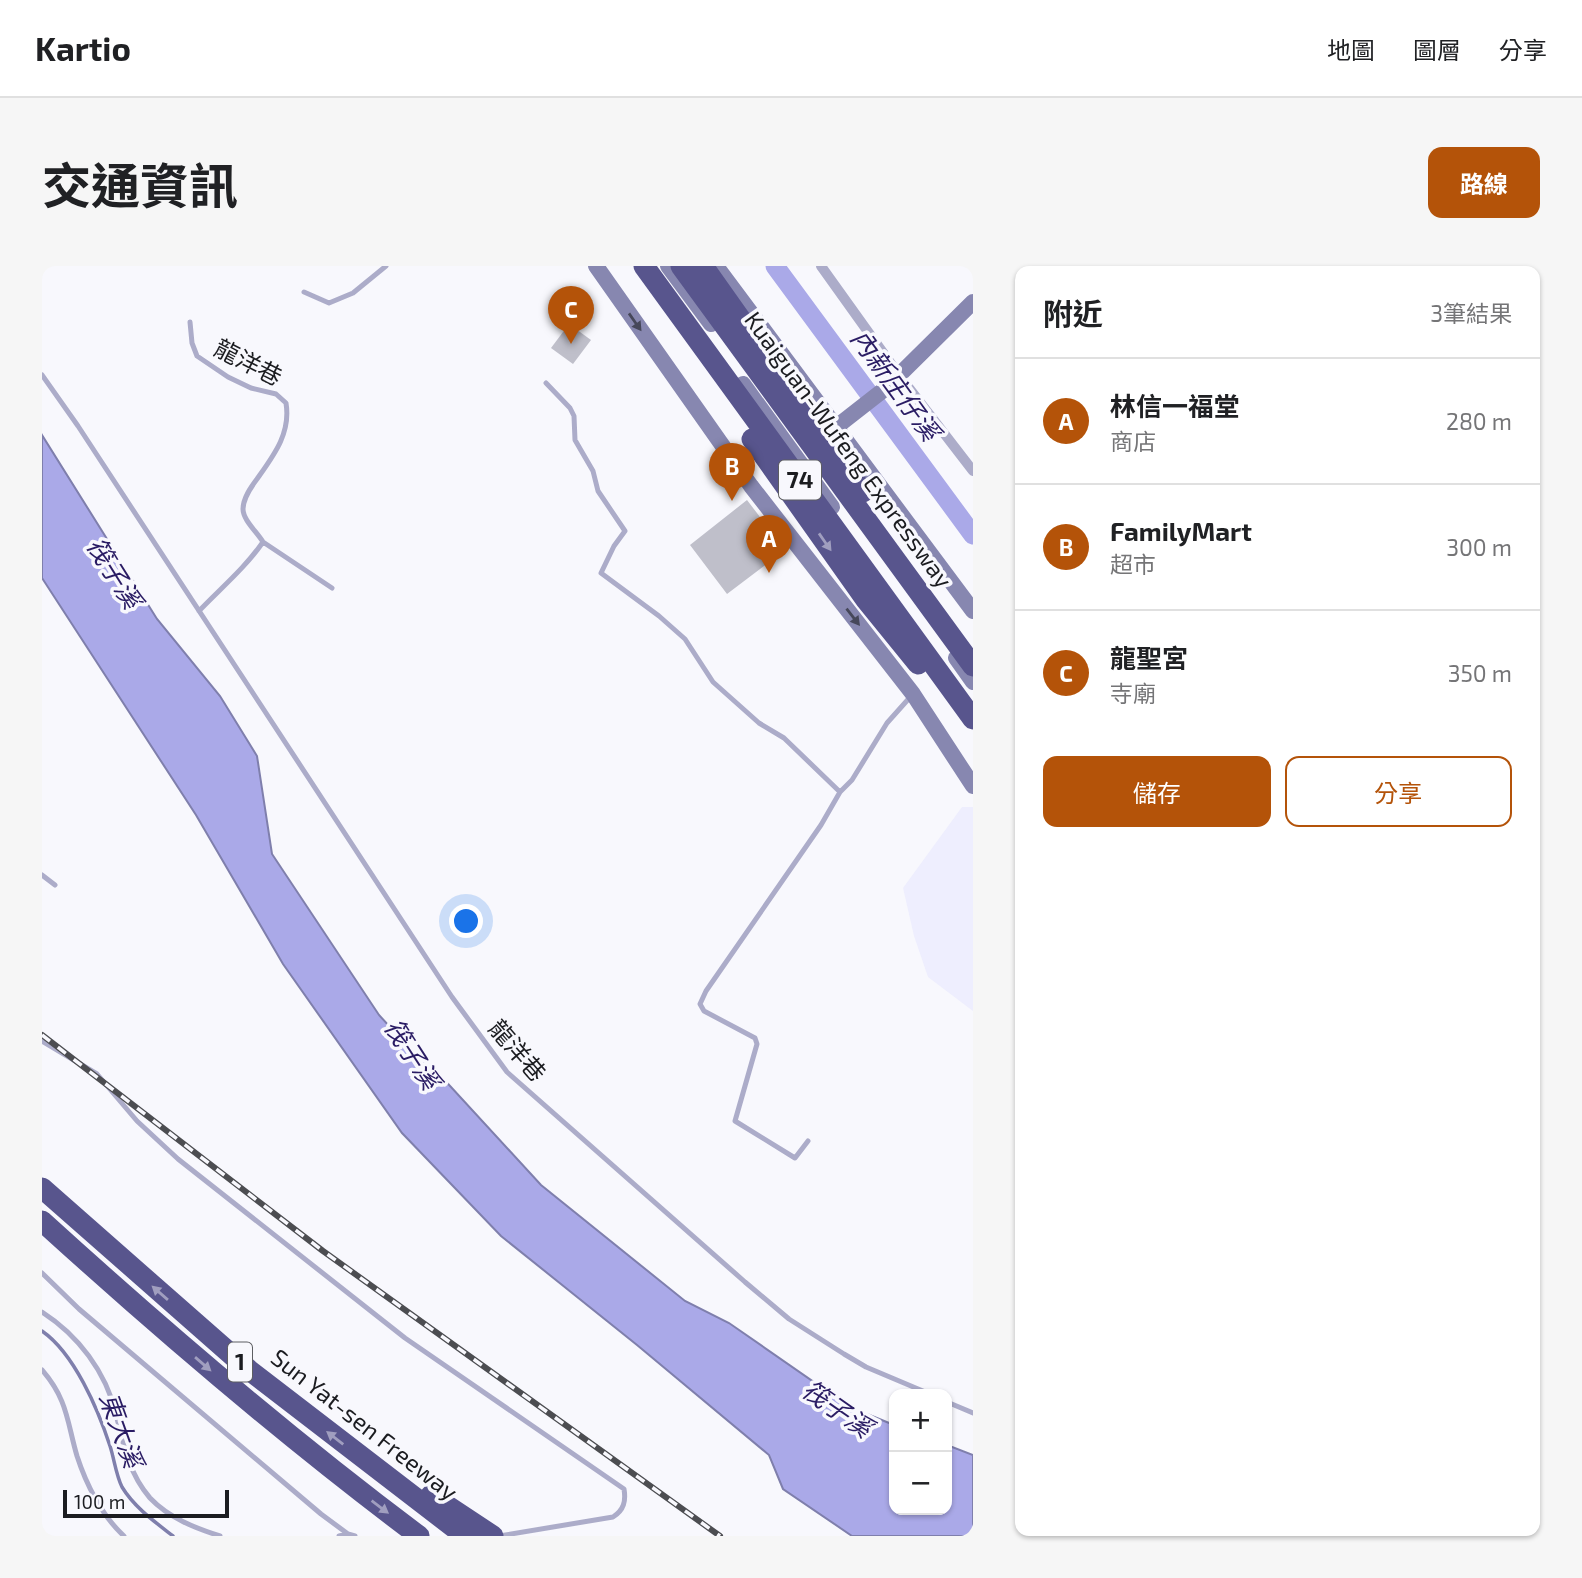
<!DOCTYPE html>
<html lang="zh-TW">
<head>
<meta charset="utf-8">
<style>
	:root { --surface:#fff; --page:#f6f6f6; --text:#202124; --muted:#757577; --line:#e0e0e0; --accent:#b45309 }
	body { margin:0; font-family:"Exo 2","Noto Sans TC",sans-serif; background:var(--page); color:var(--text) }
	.controls { position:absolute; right:21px; bottom:21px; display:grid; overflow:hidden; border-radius:14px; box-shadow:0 2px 5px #0004 }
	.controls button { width:63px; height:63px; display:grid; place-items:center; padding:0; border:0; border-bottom:2px solid var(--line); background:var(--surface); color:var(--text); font:35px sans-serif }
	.scale { position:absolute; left:21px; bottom:18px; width:166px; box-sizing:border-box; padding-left:7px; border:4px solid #1b1c20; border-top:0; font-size:19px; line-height:24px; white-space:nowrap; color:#1b1c20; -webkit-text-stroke:5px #f8f8fd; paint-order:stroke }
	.you { position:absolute; left:425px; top:656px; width:24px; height:24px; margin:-18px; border:5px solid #fff; border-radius:50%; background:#1a73e8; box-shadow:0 0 0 10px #1a73e833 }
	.badge { display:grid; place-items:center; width:46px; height:46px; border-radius:50%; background:var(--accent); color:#fff; font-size:23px; font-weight:700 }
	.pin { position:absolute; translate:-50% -58px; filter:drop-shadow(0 2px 4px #0008) }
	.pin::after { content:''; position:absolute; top:37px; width:24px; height:21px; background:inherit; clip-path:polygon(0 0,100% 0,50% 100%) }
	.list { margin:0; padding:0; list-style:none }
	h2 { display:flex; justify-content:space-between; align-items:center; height:91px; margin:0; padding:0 28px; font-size:30px }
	h2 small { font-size:23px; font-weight:400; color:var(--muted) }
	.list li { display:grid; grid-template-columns:46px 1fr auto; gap:21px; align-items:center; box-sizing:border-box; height:126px; padding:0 28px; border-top:2px solid var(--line) }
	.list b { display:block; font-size:26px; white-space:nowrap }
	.list p { margin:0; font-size:23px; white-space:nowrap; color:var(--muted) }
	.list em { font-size:23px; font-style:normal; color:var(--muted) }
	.actions { display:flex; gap:14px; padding:21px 28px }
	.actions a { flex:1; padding:16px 0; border:2px solid var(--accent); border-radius:14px; text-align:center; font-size:24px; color:var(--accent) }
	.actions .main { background:var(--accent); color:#fff }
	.map { position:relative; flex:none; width:931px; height:1270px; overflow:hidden; border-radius:14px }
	header { display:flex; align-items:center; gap:42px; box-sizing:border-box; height:98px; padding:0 35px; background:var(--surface); border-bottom:2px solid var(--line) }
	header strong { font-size:33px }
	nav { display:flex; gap:38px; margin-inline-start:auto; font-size:24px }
	.intro { display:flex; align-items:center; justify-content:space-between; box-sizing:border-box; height:168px; padding:0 42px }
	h1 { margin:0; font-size:49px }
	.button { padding:18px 32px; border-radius:14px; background:var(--accent); color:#fff; font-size:24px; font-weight:700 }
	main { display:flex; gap:42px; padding:0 42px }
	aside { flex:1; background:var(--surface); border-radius:14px; box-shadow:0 2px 5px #0004 }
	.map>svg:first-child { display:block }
	.built { fill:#eeeefe }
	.water { fill:#aaa9e8; stroke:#7f7fac; stroke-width:2 }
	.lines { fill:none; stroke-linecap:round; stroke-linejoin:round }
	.stream { stroke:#7f7fac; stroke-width:3.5 }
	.river { stroke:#aaa9e8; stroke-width:19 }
	.building { fill:#bfbfca }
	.lane { stroke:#acacc9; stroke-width:5 }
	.street { stroke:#acacc9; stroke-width:10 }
	.secondary { stroke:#8787b0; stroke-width:16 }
	.highway { stroke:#58558d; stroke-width:21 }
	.rail-casing { stroke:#4c4d51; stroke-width:6 }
	.rail { stroke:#f8f8fd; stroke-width:3.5; stroke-dasharray:10; stroke-linecap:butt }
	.oneway { fill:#46475a }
	.oneway2 { fill:#a09ebf }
	.labels { text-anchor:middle; stroke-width:7; stroke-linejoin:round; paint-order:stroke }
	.shield { fill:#f8f8fd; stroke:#5d5e62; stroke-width:2 }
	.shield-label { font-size:23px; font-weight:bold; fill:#1b1c20 }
	.street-label { font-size:24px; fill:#1b1c20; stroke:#f8f8fd }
	.water-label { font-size:26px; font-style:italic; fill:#2a1c64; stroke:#f8f8fd }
</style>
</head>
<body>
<header>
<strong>Kartio</strong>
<nav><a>地圖</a><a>圖層</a><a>分享</a></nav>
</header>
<div class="intro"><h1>交通資訊</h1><a class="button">路線</a></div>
<main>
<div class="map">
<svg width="931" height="1270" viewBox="0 0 931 1270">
	<rect width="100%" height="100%" fill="#f8f8fd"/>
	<path class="built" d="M920,541H931V745L886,711L872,670L861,622Z"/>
	<path class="water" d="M0,169L115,353L178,430L215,490L230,588L337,749L371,786L398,809L499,919L643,1035L687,1057L808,1141L852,1159V1244H905V1179L931,1189V1270H810L741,1223L727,1189L595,1079L459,970L360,867L241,698L154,549L0,312Z"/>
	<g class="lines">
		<path class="stream" d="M0,1065C32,1087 56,1143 68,1180C72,1192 74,1209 80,1221C92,1241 113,1256 131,1270"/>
		<path class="river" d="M733,0L931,269"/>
	</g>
	<path class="building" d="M527,58L549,74L531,98L509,82Z
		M705,234L743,284L685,328L648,279Z"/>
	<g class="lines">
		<path class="lane" d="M262,26L287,37L311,27L344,0
			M148,56L150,77L155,90L186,111L209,122L234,128L244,137C249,167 232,189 215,213C209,221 201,232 201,243C201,254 215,266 221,276C203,302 179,322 157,345
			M0,109L36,160L410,731L465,806L703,1016L747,1053L802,1088L824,1101L888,1128
			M504,117L528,142L532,150L533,174L551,205L556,225L583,265L572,280L559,307L617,350L643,373L671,416L717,457L742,472L798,526
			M221,276L290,322
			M0,609L13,619
			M0,775L55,808L95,855L136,893L363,1072L582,1223C584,1235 582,1244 571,1251L457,1270
			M766,875L753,892L693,855L715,778L713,772L662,745L658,738L664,725L779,559L798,526L810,514L845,457L870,429
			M0,1007L37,1043L279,1248L306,1268
			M0,1046C36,1069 64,1106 74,1148C81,1178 87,1208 108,1232C127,1252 153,1262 178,1270
			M0,1104C26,1134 25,1156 35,1190C44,1218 60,1250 82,1270
			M905,1136L931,1147
			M297,1270L306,1268L313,1270"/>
		<path class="street" d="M779,0L857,109L931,205"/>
		<path class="secondary" d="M554,0L709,220L871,428L931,520
			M626,0L669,58
			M674,0L931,345
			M701,118L790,241
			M789,165L844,122L931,36
			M914,392L931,416"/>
		<path class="highway" d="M602,0L931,453
			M639,0L931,400
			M661,0L821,226
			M710,173L824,334L876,398
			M0,922L207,1104L423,1270
			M0,955C122,1066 246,1172 377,1270
			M389,1229L451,1270"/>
		<g class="rail-casing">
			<path id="rail" d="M0,769L281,985L678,1270"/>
		</g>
		<use href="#rail" class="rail"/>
	</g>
	<defs><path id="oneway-solid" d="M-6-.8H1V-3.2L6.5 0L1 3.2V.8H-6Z" transform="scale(1.75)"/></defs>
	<g class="oneway">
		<use href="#oneway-solid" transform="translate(593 56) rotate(55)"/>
		<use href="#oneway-solid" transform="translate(811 351) rotate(52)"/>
	</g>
	<g class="oneway2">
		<use href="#oneway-solid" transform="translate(783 276) rotate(55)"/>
		<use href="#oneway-solid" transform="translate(118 1027) rotate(-139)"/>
		<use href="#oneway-solid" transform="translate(161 1098) rotate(41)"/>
		<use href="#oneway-solid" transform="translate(293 1172) rotate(-142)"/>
		<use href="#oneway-solid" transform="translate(338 1241) rotate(37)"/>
	</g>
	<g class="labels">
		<g class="shield">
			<rect x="737" y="194.5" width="42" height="39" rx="5"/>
			<rect x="186" y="1076.5" width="24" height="39" rx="5"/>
		</g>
		<g class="shield-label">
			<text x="758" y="222">74</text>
			<text x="198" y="1104">1</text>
		</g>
		<g class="street-label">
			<text transform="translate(206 97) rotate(27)" y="8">龍洋巷</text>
			<text transform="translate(806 184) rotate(54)" y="8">Kuaiguan-Wufeng Expressway</text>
			<text transform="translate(475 785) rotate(49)" y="8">龍洋巷</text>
			<text transform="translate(322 1159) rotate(38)" y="8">Sun Yat-sen Freeway</text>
		</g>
		<g class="water-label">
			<text transform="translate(853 119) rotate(54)" y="9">內新庄仔溪</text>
			<text transform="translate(72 307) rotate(58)" y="9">筏子溪</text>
			<text transform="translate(370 788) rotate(57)" y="9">筏子溪</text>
			<text transform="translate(795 1143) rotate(35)" y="9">筏子溪</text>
			<text transform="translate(79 1164) rotate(70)" y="9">東大溪</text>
		</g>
	</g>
</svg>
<div class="controls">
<button>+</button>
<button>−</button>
</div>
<div class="scale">100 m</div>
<div class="you"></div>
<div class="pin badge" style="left:727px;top:307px">A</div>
<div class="pin badge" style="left:690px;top:235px">B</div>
<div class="pin badge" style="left:529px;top:78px">C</div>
</div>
<aside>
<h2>附近<small>3筆結果</small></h2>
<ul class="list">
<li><span class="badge">A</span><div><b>林信一福堂</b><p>商店</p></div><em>280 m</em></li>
<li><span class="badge">B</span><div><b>FamilyMart</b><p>超市</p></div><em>300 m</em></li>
<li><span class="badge">C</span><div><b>龍聖宮</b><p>寺廟</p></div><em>350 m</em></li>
</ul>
<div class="actions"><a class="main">儲存</a><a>分享</a></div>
</aside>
</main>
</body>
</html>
